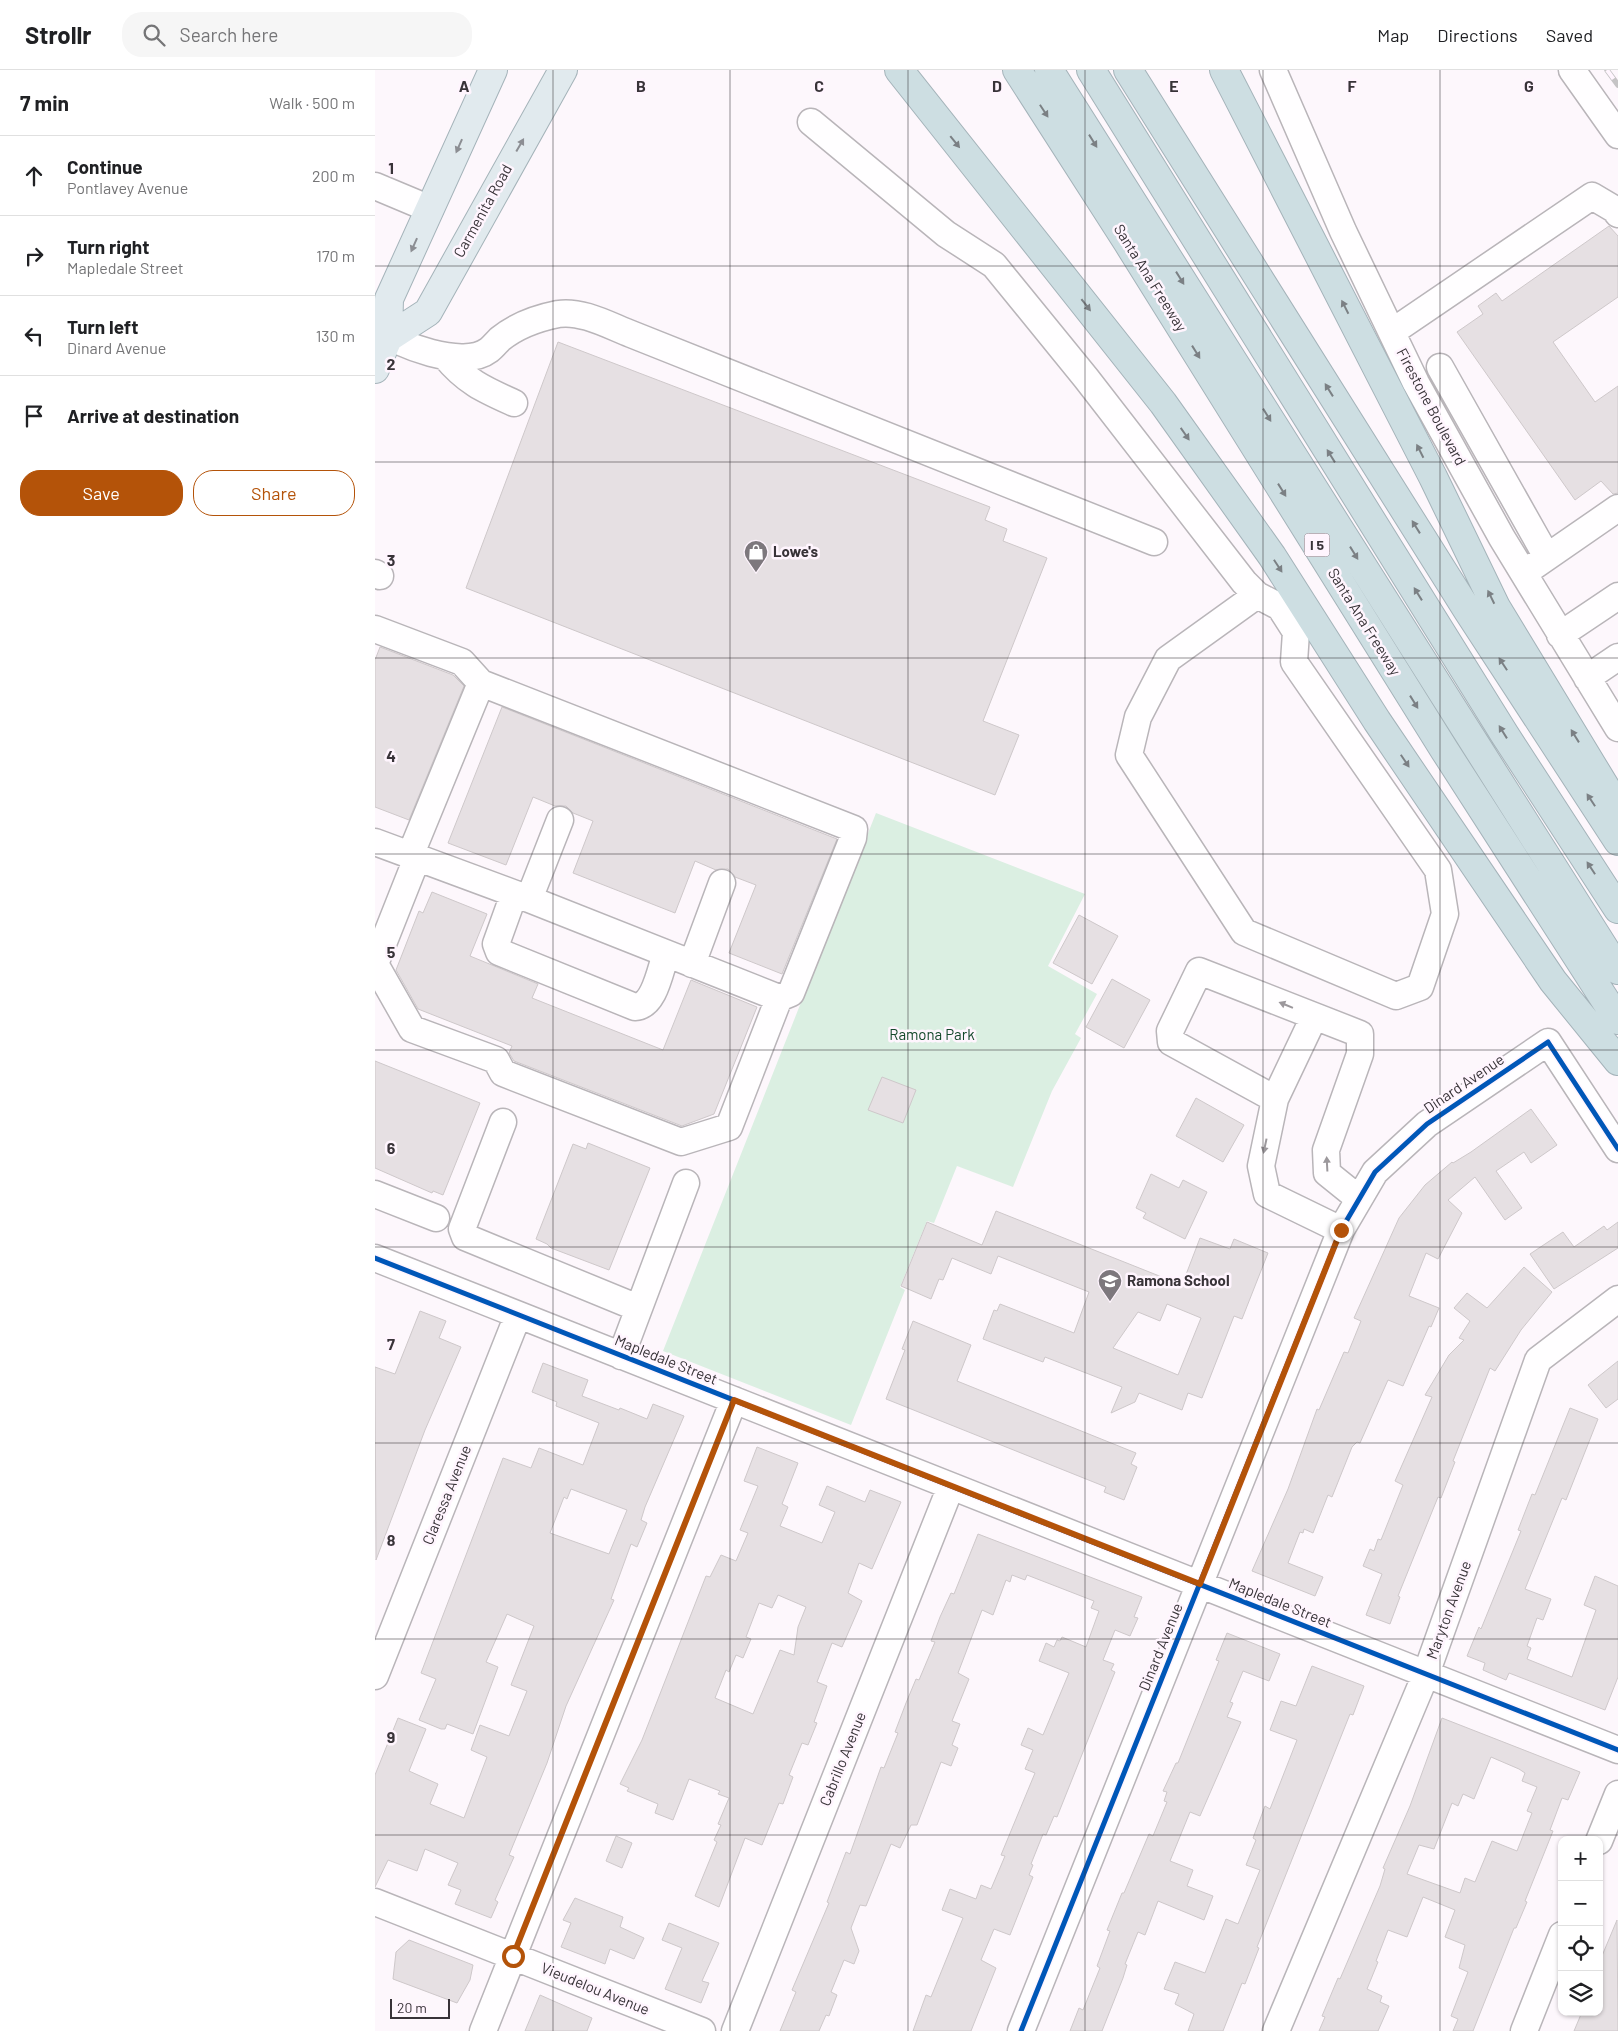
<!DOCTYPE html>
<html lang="en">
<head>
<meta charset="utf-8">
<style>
	:root { --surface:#fff; --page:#f6f6f6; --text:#202124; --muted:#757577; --line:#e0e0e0; --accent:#b45309 }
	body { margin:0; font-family:Barlow,sans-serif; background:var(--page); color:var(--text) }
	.controls { position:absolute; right:15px; bottom:15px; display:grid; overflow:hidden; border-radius:10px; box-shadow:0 1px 4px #0004 }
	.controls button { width:45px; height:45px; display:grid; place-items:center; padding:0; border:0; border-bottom:1px solid var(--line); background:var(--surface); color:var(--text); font:25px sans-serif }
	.scale { position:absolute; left:15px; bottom:12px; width:60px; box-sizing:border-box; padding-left:5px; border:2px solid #383338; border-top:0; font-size:14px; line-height:18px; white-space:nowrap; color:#383338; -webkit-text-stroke:4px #fff5fe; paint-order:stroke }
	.stop { position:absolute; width:15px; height:15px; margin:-11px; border:4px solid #b45309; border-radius:50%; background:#fff }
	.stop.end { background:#b45309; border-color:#fff; box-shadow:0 1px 5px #0008 }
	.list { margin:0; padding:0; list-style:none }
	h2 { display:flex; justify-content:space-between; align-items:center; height:65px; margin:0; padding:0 20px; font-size:21px }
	h2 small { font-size:16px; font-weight:400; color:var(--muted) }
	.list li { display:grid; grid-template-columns:32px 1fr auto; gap:15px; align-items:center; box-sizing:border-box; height:80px; padding:0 20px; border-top:1px solid var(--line) }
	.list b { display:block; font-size:19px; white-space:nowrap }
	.list p { margin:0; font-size:16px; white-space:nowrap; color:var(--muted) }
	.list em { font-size:16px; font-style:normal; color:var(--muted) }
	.actions { display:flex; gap:10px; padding:15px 20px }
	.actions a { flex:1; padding:11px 0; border:1px solid var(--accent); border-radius:20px; text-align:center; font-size:18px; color:var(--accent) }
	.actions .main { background:var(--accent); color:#fff }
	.icon { flex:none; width:28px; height:28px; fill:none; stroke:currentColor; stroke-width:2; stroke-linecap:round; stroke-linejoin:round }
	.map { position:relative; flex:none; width:1243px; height:1961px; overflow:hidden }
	header { display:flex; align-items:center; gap:30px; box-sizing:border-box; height:70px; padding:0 25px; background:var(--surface); border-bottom:1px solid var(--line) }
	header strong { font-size:24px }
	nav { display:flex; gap:28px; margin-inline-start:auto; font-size:18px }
	.search { width:350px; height:45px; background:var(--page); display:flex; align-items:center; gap:12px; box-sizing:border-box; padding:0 18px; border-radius:20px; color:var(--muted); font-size:19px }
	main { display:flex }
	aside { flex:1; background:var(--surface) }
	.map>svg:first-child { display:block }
	.green { fill:#dbefe2 }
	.building { fill:#e6e0e3; stroke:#cec8ca; fill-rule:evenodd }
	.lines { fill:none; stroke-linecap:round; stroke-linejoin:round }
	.minor-casing { stroke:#b9b5b9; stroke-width:29 }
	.major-casing { stroke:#a4b3b9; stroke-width:30 }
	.highway-casing { stroke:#a4b3b9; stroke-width:30 }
	.minor { stroke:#fffeff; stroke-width:26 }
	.major { stroke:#e1eaee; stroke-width:28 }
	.highway { stroke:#cddee2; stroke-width:28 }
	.rail-casing { stroke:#c5c4c5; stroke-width:5.5 }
	.rail { stroke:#fff5fe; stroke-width:4; stroke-dasharray:11; stroke-linecap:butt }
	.cycleway-casing { stroke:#fff5fe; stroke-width:8 }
	.cycleway { stroke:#0057b8; stroke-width:5 }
	.oneway { fill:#7b8084 }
	.oneway2 { fill:#8c8e93 }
	.oneway3 { fill:#9c989c }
	.route { stroke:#b45309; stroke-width:6 }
	.grid { fill:none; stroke:#383338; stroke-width:1; stroke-opacity:0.55 }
	.labels { text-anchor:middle; stroke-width:5; stroke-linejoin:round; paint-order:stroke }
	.shield { fill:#fff5fe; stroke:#746d73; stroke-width:1 }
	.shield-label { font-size:14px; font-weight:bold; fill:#383338 }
	.street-label { font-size:15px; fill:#383338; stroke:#fff5fe }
	.poi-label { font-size:15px; font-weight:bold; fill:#383338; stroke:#fff5fe; text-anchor:start }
	.park-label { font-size:15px; fill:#14482b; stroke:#fff5fe }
	.grid-label { font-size:16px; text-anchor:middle; font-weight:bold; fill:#383338; stroke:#fff5fe; stroke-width:5; stroke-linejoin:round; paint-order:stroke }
</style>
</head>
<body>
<header>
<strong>Strollr</strong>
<div class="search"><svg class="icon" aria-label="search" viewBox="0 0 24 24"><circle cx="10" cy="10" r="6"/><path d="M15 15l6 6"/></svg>Search here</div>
<nav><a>Map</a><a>Directions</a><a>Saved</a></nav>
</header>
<main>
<aside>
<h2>7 min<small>Walk · 500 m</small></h2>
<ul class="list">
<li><svg class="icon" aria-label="ahead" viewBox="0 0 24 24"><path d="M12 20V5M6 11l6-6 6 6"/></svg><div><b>Continue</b><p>Pontlavey Avenue</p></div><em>200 m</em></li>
<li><svg class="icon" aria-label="right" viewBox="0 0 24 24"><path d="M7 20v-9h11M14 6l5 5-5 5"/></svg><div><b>Turn right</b><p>Mapledale Street</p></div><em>170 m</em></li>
<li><svg class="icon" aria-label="left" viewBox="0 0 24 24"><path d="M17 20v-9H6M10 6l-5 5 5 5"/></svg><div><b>Turn left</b><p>Dinard Avenue</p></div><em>130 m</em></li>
<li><svg class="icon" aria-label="arrive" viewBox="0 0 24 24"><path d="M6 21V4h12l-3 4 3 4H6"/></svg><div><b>Arrive at destination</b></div></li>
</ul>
<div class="actions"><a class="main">Save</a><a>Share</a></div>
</aside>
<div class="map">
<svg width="1243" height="1961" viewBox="0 0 1243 1961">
	<rect width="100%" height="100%" fill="#fdf7fc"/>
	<path class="green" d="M501,743L710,824L673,896L722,924L700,964L706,968L677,1021L638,1117L582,1096L559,1153L552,1151L525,1217L530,1220L476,1355L288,1281Z"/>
	<path class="building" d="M1234,156L1243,166V227L1178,272L1220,332L1243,316V423L1238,424L1226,411L1200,430L1082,262L1108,244L1103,236L1121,223L1127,231Z
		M183,272L615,437L610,450L632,459L628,471L672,488L608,651L644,665L620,725L91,518Z
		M5,577L78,605L89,616L34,750L0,737V590Z
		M127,637L462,769L407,904L354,883L381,815L360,807L353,799L341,800L320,791L300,843L198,803L218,751L198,743L191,736H180L158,727L131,795L73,773Z
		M57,822L112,844L95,886L163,914L157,928L288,980L316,910L382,937L339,1044L307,1056L139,991L134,983L137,976L43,939L21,900L44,841L48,843Z
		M704,845L743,866L717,914L678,893Z
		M737,909L775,930L749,978L711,957Z
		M0,991L105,1033L68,1125L58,1121L57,1123L0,1098Z
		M507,1007L541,1020L528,1053L493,1040Z
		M821,1028L869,1055L848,1092L801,1066Z
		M1156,1039L1182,1075L1156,1093L1149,1082L1121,1101L1147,1138L1130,1150L1100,1107L1073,1130L1087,1143L1063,1189L1051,1183L1034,1226L1064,1238L1056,1257L1054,1256L1028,1316L1013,1310L985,1373L982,1372L977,1377L957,1427L953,1425L938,1463L929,1459L928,1463L925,1462L913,1493L948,1507L940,1526L877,1501L913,1419L942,1339L944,1340L969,1282L973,1283L986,1251L979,1248L1024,1148L1050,1115L1077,1092L1078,1093L1096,1082Z
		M213,1073L275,1098L234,1200L176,1178L172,1174L161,1169L198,1074L211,1079Z
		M776,1104L804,1118L808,1110L832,1122L810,1169L768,1148L771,1143L761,1138Z
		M621,1141L807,1215L825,1168L855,1179L859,1169L893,1183L867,1249L859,1246L827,1328L813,1323L807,1340L764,1323L760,1332L736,1343L747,1317L670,1287L668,1292L608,1269L619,1240L622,1241L625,1234L699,1263L714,1222L623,1186L616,1204L577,1188L568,1210L564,1209L556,1229L526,1216L552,1152L607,1175ZM792,1234L826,1248L803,1305L738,1278L763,1242L785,1251Z
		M1243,1152V1178L1179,1219L1155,1184L1188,1162L1199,1177L1229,1156L1232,1160Z
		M1149,1197L1177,1222L1146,1260L1120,1301L1115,1298L1078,1391L1080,1392L1066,1428L1063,1427L1023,1526L1025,1527L1015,1554L991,1545L1007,1504L988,1496L995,1479L999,1481L1003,1469L1006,1470L1028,1415L1020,1411L1057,1327L1050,1325L1074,1285L1089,1270L1084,1268L1095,1251L1079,1238L1092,1223L1112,1238Z
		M45,1241L71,1251L64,1268L86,1277L50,1360L1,1490L0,1297L20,1304Z
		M538,1251L596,1275L582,1311L761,1383L756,1394L762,1397L749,1430L729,1422L731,1417L511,1329L530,1280L527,1279Z
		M1243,1291V1329L1231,1338L1213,1315Z
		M168,1293L213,1310L207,1326L244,1340L245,1338L272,1349L278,1334L309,1346L270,1437L266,1450L272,1453L262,1477L256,1474L236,1529L239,1530L191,1636L172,1693L134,1785L139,1787L120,1830L123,1832L116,1848L80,1834L86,1820L73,1815L83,1793L50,1779L42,1801L13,1790L0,1817V1705L23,1648L51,1659L34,1701L63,1714L55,1734L89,1748L112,1687L96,1680L105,1655L134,1666L152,1621L136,1615L159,1556L132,1544L111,1592L123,1597L98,1664L72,1654L70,1659H66L44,1650L61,1609L46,1603L128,1388L156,1398L164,1378L208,1395L224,1353L181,1336L182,1332L157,1322ZM196,1419L252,1440L234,1484L175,1463L189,1427L192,1429Z
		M1195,1338L1223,1349L1191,1430L1187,1428L1150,1519L1176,1529L1168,1550L1162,1548L1152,1576L1156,1578L1152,1589L1197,1607L1221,1540L1209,1535L1220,1506L1243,1516V1607L1230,1640L1134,1603L1131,1610L1108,1600L1110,1593L1092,1586L1104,1557L1106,1559L1146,1461L1143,1460L1157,1424L1160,1425Z
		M382,1377L423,1393L407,1434L413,1437L405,1456L447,1473L460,1442L444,1435L452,1416L490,1432L495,1420L526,1432L497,1499L484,1493L473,1523L487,1531L467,1577L457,1573L442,1612L452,1616L439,1652L442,1653L433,1675L427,1673L414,1705L418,1707L408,1734L404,1733L387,1775L370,1768L344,1837L320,1826L342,1772L339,1770L346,1755L343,1754L354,1728L343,1724L345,1721L314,1709L298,1750L280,1743L283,1734L252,1721L254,1718L245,1714L267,1670L331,1506L335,1507L346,1485L361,1491L373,1463L365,1460L383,1416L369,1411ZM403,1525L431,1537L423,1557L419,1585L405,1580L378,1644L340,1628L351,1600L354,1602L361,1585L368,1588L376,1569L371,1567L384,1533L397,1538Z
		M603,1464L767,1527L759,1547L763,1548L755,1566L740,1560L728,1590L739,1594L736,1600L740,1602L682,1747L679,1746L671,1765L668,1764L656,1794L658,1795L654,1805L658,1807L635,1865L619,1859L606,1890L621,1898L596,1961H538L551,1925L556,1927L588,1848L567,1840L575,1819L601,1829L606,1815L616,1819L630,1786L626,1785L660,1703L650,1699L658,1680L646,1675L653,1658L668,1665L694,1603L664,1591L671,1573L679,1577L682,1570L685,1571L687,1567L711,1577L724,1541L716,1538L719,1531L652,1505L650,1510L637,1505L635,1512L631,1510L618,1545L607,1540L583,1603L594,1609L577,1651L585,1654L577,1675L583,1678L576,1696L566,1692L542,1755H536L525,1778L516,1774L491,1836L485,1835L476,1858L484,1881L479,1894L469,1890L456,1922L462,1925L454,1946L451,1945L444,1961H405L421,1922L417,1920L454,1833L452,1832L471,1782L475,1784L506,1697L509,1698L523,1663L520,1662L531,1633L541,1609L544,1610L560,1572L556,1571L565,1547L576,1523L579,1524Z
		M852,1563L905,1584L894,1611L868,1601L855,1632L858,1633L852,1647L866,1652L825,1746L815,1742L795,1791L818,1800L812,1816L838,1826L829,1850L783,1831L770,1865L763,1862L750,1894L752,1895L748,1908L727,1961H695L704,1938L708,1940L725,1898L722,1896L735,1861L732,1860L747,1823H749L774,1764L778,1766L792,1732L789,1731L792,1722L788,1721L801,1693H803L844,1591L841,1590Z
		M937,1596L989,1616L978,1645L975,1644L882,1877L884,1878L870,1914L867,1913L848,1961H813L819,1944L800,1934L804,1924L789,1919L800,1892L830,1903L851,1849L863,1854L885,1800L871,1795L881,1770L878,1768L890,1736L895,1739L922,1670L895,1660L906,1631L921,1636Z
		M1067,1648L1205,1702L1193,1730L1187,1728L1175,1760L1178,1761L1150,1831L1152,1832L1141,1858H1139L1098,1961H1078L1083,1949L1076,1946L1093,1902L1084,1898L1090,1875L1070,1867L1080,1840L1048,1827L1032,1867L1013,1860L1001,1891L1003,1892L992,1919L1007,1926L1005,1932L1014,1936L1003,1961H944L950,1947L947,1946L963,1908L965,1909L1005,1816L1010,1799L1008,1798L1035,1736ZM1116,1687L1144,1699L1150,1703L1147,1711L1162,1717L1152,1741L1157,1743L1142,1781L1117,1771L1100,1812L1090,1808L1085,1823L1032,1804L1044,1775L1059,1779L1077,1733L1083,1736L1088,1724L1099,1729Z
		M241,1766L257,1773L247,1798L231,1791Z
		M200,1828L248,1847L245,1857L269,1868L259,1889L235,1879L230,1894L186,1877L196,1853L188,1850Z
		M1242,1850L1243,1961H1199L1207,1942H1224V1893Z
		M294,1853L344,1873L327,1911L334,1913L326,1933L290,1919L307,1878L287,1870Z
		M34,1870L98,1895L95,1910L82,1933L18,1909L21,1882Z
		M165,1925L217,1948L212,1961H150Z"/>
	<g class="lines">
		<g class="minor-casing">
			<path id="minor" d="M898,0L968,161L1041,313L1127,468L1243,658
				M1197,0L1243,65
				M436,52L571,164L619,195L711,308L869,512L882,525L905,537L921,562L919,592L1063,800L1070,844L1045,917L1021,926L869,862L754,685L763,647L793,589L882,525
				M0,116L55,139
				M0,258C23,275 88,300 114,280C118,277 121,273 125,269C141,256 163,248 183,244C207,240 235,256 256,264L779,472
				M1017,262L1217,126L1239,139L1243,144
				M70,286C91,312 110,320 139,333
				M1065,297L1172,487
				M1159,496L1243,438
				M0,503L5,506
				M0,559L87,592L106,613
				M1185,565L1243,526
				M1212,608L1243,587
				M0,772L154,829L404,928L416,923L478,768L479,759L106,613L35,786
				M42,788L0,894L37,959L121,990L128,1003L306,1072L354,1057L404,928
				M139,824L121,874L124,882L260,937C280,936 285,900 291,884
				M154,829L185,750
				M317,894L347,813
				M939,947L900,1029L886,1096L892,1124L966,1160
				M900,1029L796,972L795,961L824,901L985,964V984L951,1080L952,1103L983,1128
				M128,1052L87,1159L90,1167L263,1238
				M0,1124L61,1148
				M0,1188L1243,1680
				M246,1286L311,1113
				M0,1606L143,1245
				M1224,1771L1243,1724
				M0,1832L327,1961
				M108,1961L359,1330
				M360,1961L576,1416
				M646,1961L966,1160L1000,1102L1052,1054L1173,972L1243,1079
				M901,1961L1051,1604L1163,1290L1243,1229
				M1149,1961L1187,1865"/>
		</g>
		<g class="major-casing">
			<path id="major" d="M13,268L53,242L188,0
				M0,299L13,268L14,229L118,0"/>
		</g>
		<g class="highway-casing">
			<path id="highway" d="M524,0L788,333L897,486L1002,651L1178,911L1243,991
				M642,0L753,173L1070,681L1243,950
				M674,0L1243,900
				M716,0L1130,665L1243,839
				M753,0L1093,541L1243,771
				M849,0L1058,407L1121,537L1243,738"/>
		</g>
		<use href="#minor" class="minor"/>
		<use href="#major" class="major"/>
		<use href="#highway" class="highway"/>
		<g class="rail-casing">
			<path id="rail" d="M1232,0L1243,15"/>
		</g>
		<use href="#rail" class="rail"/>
		<g class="cycleway-casing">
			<path id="cycleway" d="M0,1188L1243,1680
				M646,1961L966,1160L1000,1102L1052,1054L1173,972L1243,1079"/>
		</g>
		<use href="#cycleway" class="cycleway"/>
	</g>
	<defs><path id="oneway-solid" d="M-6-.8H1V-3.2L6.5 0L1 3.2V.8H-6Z" transform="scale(1.25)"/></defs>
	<g class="oneway">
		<use href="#oneway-solid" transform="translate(669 41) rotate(57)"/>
		<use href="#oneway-solid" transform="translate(718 71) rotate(58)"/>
		<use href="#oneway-solid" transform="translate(580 72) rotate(51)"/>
		<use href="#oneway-solid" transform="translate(805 208) rotate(58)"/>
		<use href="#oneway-solid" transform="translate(711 235) rotate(52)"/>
		<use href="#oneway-solid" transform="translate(970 237) rotate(-117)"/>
		<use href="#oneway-solid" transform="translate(821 282) rotate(58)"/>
		<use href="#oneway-solid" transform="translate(954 320) rotate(-122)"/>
		<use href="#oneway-solid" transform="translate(892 345) rotate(58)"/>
		<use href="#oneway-solid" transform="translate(810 364) rotate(55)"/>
		<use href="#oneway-solid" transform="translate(1045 381) rotate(-117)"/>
		<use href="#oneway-solid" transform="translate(956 386) rotate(-122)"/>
		<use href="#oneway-solid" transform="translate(907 420) rotate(58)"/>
		<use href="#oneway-solid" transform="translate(1041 457) rotate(-122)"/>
		<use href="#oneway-solid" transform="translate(979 483) rotate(58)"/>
		<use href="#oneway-solid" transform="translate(903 496) rotate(57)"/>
		<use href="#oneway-solid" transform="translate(1043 524) rotate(-122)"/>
		<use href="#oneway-solid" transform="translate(1116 527) rotate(-116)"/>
		<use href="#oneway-solid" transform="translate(1128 594) rotate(-123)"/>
		<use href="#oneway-solid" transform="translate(1039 632) rotate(58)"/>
		<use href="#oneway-solid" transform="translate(1128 662) rotate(-122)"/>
		<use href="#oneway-solid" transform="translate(1200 666) rotate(-122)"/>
		<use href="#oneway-solid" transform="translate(1030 691) rotate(56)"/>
		<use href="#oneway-solid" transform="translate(1216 730) rotate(-123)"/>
		<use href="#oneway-solid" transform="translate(1216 798) rotate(-123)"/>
	</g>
	<g class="oneway2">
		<use href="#oneway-solid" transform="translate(145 75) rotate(-60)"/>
		<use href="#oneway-solid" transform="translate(84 76) rotate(114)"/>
		<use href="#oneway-solid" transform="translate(39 175) rotate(114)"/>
	</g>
	<g class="oneway3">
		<use href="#oneway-solid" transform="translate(911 935) rotate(-158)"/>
		<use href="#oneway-solid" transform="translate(890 1076) rotate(102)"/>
		<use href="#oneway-solid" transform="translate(952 1094) rotate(-93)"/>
	</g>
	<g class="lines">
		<path class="route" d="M138,1886L359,1330L825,1514L966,1160"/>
	</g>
	<path class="grid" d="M178,0V1961M355,0V1961M533,0V1961M710,0V1961M888,0V1961M1065,0V1961M0,196H1243M0,392H1243M0,588H1243M0,784H1243M0,980H1243M0,1177H1243M0,1373H1243M0,1569H1243M0,1765H1243"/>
	<defs>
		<g id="shop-pin" transform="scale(1.25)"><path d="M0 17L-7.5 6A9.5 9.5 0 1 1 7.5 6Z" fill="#7d787d" stroke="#fff5fe"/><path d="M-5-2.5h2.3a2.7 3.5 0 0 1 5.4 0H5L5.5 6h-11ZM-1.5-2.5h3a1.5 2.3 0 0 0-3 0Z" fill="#fff"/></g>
		<g id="school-pin" transform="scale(1.25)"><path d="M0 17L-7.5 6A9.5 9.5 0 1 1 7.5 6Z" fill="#7d787d" stroke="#fff5fe"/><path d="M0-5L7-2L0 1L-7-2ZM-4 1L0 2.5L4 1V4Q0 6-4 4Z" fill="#fff"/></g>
	</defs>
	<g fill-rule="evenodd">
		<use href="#shop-pin" x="381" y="482"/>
		<use href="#school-pin" x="735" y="1211"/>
	</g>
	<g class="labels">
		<rect class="shield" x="929.5" y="463.5" width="25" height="23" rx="4"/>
		<g class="shield-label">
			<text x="942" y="480">I 5</text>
		</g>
		<g class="street-label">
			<text transform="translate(108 141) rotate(-61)" y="5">Carmenita Road</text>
			<text transform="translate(775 208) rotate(58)" y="5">Santa Ana Freeway</text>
			<text transform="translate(1056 337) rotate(62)" y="5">Firestone Boulevard</text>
			<text transform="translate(989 552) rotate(58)" y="5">Santa Ana Freeway</text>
			<text transform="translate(1089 1014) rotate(-34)" y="5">Dinard Avenue</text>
			<text transform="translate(291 1290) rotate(22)" y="5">Mapledale Street</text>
			<text transform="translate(72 1425) rotate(-68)" y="5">Claressa Avenue</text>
			<text transform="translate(905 1533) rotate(22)" y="5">Mapledale Street</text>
			<text transform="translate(1074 1540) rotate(-70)" y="5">Maryton Avenue</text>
			<text transform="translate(786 1577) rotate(-68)" y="5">Dinard Avenue</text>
			<text transform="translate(468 1689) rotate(-68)" y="5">Cabrillo Avenue</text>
			<text transform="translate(220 1919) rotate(22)" y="5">Vieudelou Avenue</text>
		</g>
		<g class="poi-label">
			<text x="398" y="487">Lowe's</text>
			<text x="752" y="1216">Ramona School</text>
		</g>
		<g class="park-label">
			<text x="557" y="970">Ramona Park</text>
		</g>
	</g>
	<g class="grid-label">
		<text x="89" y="22">A</text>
		<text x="266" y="22">B</text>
		<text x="444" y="22">C</text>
		<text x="622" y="22">D</text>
		<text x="799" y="22">E</text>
		<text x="977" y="22">F</text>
		<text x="1154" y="22">G</text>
		<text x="16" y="104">1</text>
		<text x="16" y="300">2</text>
		<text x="16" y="496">3</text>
		<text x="16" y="692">4</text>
		<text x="16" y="888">5</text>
		<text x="16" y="1084">6</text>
		<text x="16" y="1280">7</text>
		<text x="16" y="1476">8</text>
		<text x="16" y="1673">9</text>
	</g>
</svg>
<div class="controls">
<button>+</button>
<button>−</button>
<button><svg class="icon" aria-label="locate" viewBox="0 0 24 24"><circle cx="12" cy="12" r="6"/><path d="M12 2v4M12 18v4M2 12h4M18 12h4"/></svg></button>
<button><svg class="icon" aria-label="layers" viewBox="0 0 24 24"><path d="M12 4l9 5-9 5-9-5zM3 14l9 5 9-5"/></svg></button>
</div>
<div class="scale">20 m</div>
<div class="stop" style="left:138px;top:1886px"></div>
<div class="stop end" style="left:966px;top:1160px"></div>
</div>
</main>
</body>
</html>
